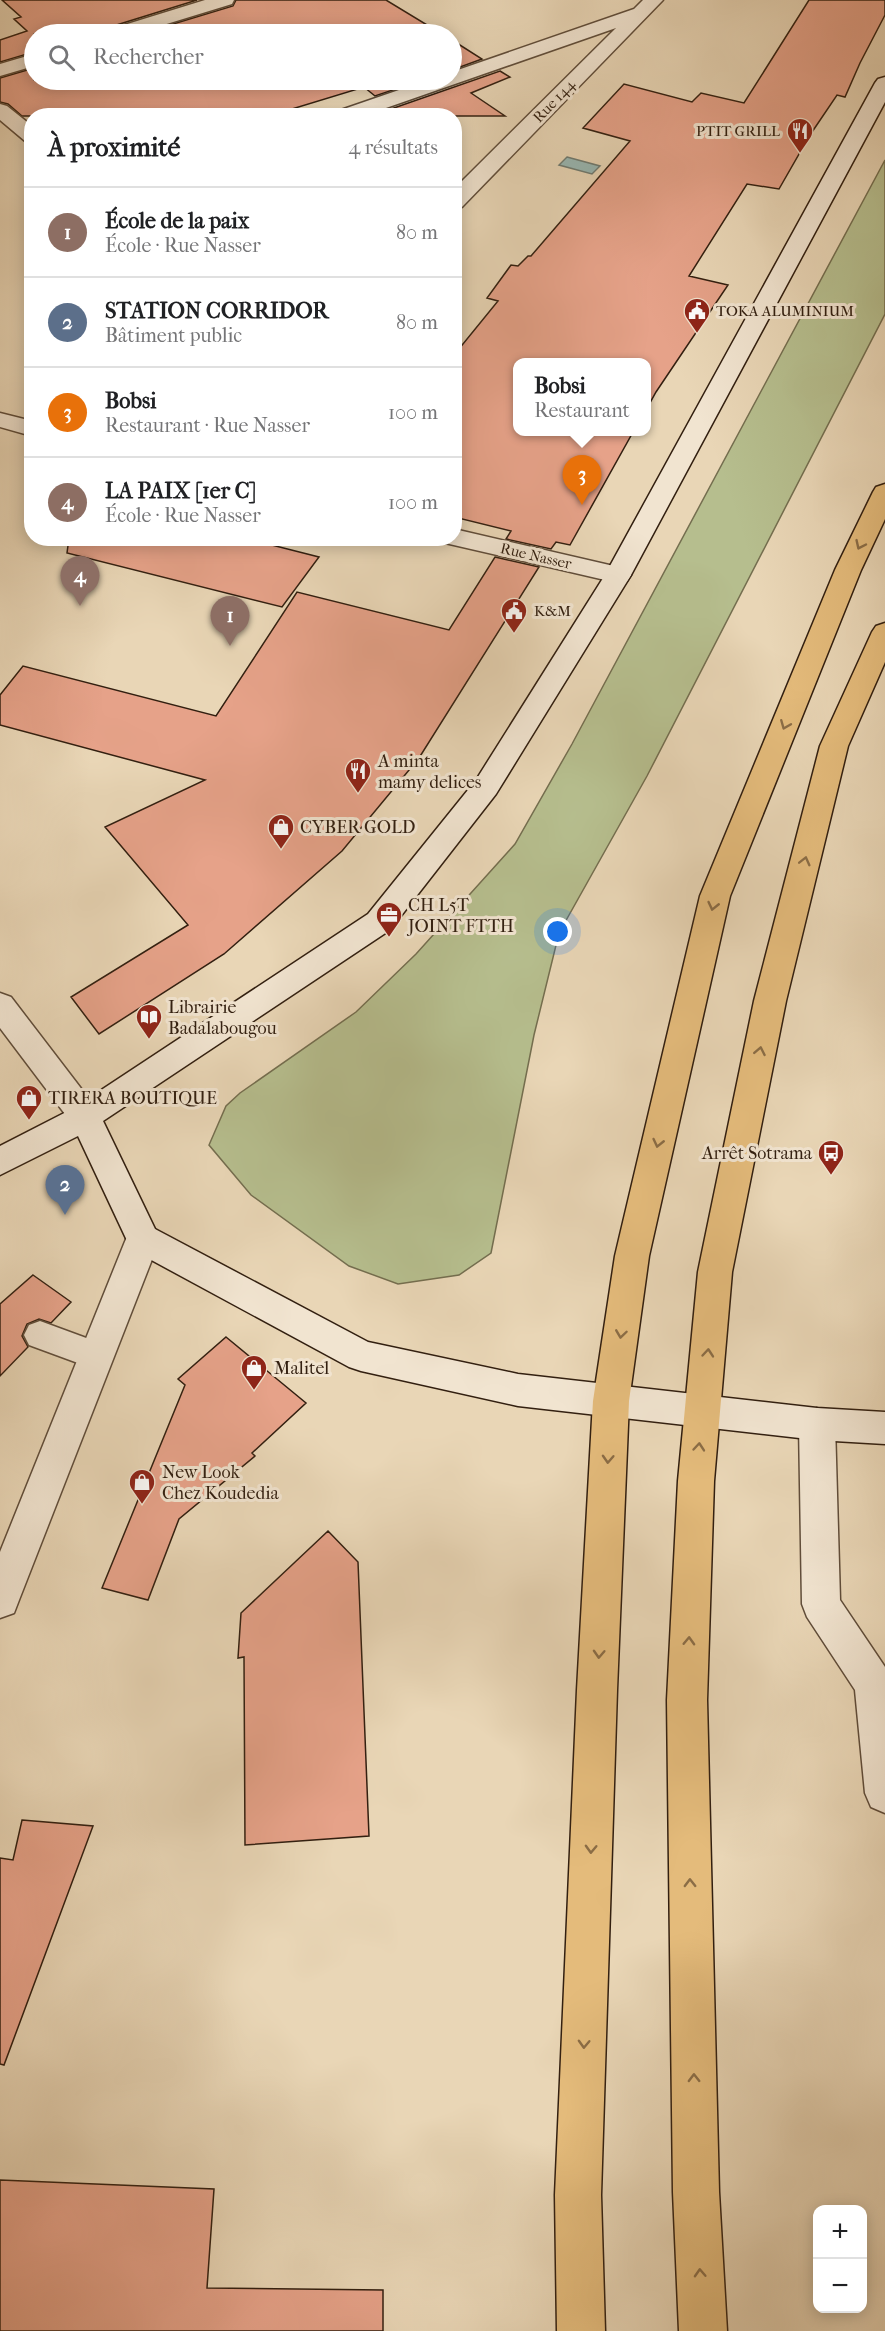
<!DOCTYPE html>
<html lang="fr">
<head>
<meta charset="utf-8">
<style>
	:root { --surface:#fff; --page:#f6f6f6; --text:#202124; --muted:#757577; --line:#e0e0e0; --accent:#b45309 }
	body { margin:0; font-family:"IM FELL French Canon",serif; background:var(--page); color:var(--text) }
	.controls { position:absolute; right:18px; bottom:18px; display:grid; overflow:hidden; border-radius:12px; box-shadow:0 3px 15px #0003 }
	.controls button { width:54px; height:54px; display:grid; place-items:center; padding:0; border:0; border-bottom:2px solid var(--line); background:var(--surface); color:var(--text); font:30px sans-serif }
	.you { position:absolute; left:558px; top:932px; width:21px; height:21px; margin:-15px; border:4px solid #fff; border-radius:50%; background:#1a73e8; box-shadow:0 0 0 9px #1a73e833 }
	.badge { display:grid; place-items:center; width:39px; height:39px; border-radius:50%; background:var(--accent); color:#fff; font-size:20px; font-weight:700 }
	.pin { position:absolute; translate:-50% -50px; filter:drop-shadow(0 2px 3px #0008) }
	.pin::after { content:''; position:absolute; top:32px; width:21px; height:18px; background:inherit; clip-path:polygon(0 0,100% 0,50% 100%) }
	.popup { position:absolute; left:513px; top:358px; width:138px; height:78px; box-sizing:border-box; display:grid; place-content:center; border-radius:12px; background:var(--surface); filter:drop-shadow(0 2px 4px #0005); font-size:20px; white-space:nowrap; color:var(--muted) }
	.popup b { font-size:22px; color:var(--text) }
	.popup::after { content:''; position:absolute; left:50%; top:100%; margin-left:-12px; border:12px solid transparent; border-top-color:var(--surface) }
	.list { margin:0; padding:0; list-style:none }
	h2 { display:flex; justify-content:space-between; align-items:center; height:78px; margin:0; padding:0 24px; font-size:26px }
	h2 small { font-size:20px; font-weight:400; color:var(--muted) }
	.list li { display:grid; grid-template-columns:39px 1fr auto; gap:18px; align-items:center; box-sizing:border-box; height:90px; padding:0 24px; border-top:2px solid var(--line) }
	.list b { display:block; font-size:22px; white-space:nowrap }
	.list p { margin:0; font-size:20px; white-space:nowrap; color:var(--muted) }
	.list em { font-size:20px; font-style:normal; color:var(--muted) }
	.icon { flex:none; width:33px; height:33px; fill:none; stroke:currentColor; stroke-width:2; stroke-linecap:round; stroke-linejoin:round }
	.map { position:relative; flex:none; width:885px; height:2331px; overflow:hidden }
	.search { position:absolute; background:var(--surface); box-shadow:0 3px 15px #0003; left:24px; top:24px; width:438px; height:66px; display:flex; align-items:center; gap:15px; box-sizing:border-box; padding:0 21px; border-radius:33px; color:var(--muted); font-size:22px }
	.panel { position:absolute; background:var(--surface); box-shadow:0 3px 15px #0003; left:24px; top:108px; width:438px; height:438px; border-radius:24px }
	.map>svg:first-child { display:block }
	.green { fill:#b6be8e; stroke:#746e4f; stroke-width:1.5 }
	.water { fill:#98b8b4; stroke:#6f7b72; stroke-width:1.5 }
	.building { fill:#e6a289; stroke:#321f10; stroke-width:1.5 }
	.lines { fill:none; stroke-linecap:round; stroke-linejoin:round }
	.lane-casing { stroke:#604d3a; stroke-width:3 }
	.street-casing { stroke:#604d3a; stroke-width:3 }
	.secondary-casing { stroke:#321f10; stroke-width:3 }
	.highway-casing { stroke:#321f10; stroke-width:3 }
	.lane { fill:#f1e4d0; fill-rule:evenodd }
	.street { fill:#f1e4d0; fill-rule:evenodd }
	.secondary { fill:#f1e4d0; fill-rule:evenodd }
	.highway { fill:#e4bb7b; fill-rule:evenodd }
	.oneway { stroke:#8b6d46 }
	.labels { text-anchor:middle; stroke-width:6; stroke-linejoin:round; paint-order:stroke }
	.far-street-label { font-size:15px; fill:#321f10; stroke:#f1e4d0 }
	.far-poi-label { font-size:15px; fill:#321f10; stroke:#f1e4d0; text-anchor:start }
	.poi-label { font-size:18px; fill:#321f10; stroke:#f1e4d0; text-anchor:start }
</style>
</head>
<body>
<div class="map">
<svg width="885" height="2331" viewBox="0 0 885 2331">
	<rect width="100%" height="100%" fill="#e9d6b6"/>
	<filter id="stains"><feTurbulence type="fractalNoise" baseFrequency=".00333" numOctaves="4"/><feColorMatrix values="0 0 0 0 .2 0 0 0 0 .09 0 0 0 0 .02 0 0 0 .5 -.17"/></filter>
	<radialGradient id="worn" r=".72"><stop offset=".6" stop-color="#630" stop-opacity="0"/><stop offset="1" stop-color="#630" stop-opacity=".3"/></radialGradient>
	<path class="green" d="M885,160V314L647,776L559,933L534,1035L491,1253L459,1275L398,1284L349,1266L251,1195L209,1145L226,1106L240,1093L356,1012L416,954L515,844L572,744Z"/>
	<path class="water" d="M567,157L600,166L592,174L559,165Z"/>
	<path class="building" d="M2,0H197L107,28L103,34H34V52L0,62V40L27,31L14,19L21,17Z
		M236,0H386L442,34H140L233,6Z
		M809,0H885V15L860,63L845,97L837,95L810,135L779,189L747,184L689,276L728,285L656,392L646,410V363H518V432H633L570,545L556,542L551,549L506,539L511,531L454,517V355L498,301L487,298L511,265L518,266L528,256H531L630,141L583,128L624,84L692,102L701,93L744,103Z
		M452,40L482,59L452,70Z
		M34,68V80H423L375,96L364,87L269,116H22L8,104L0,102V78Z
		M500,71L510,77L471,93L505,116H400L391,109Z
		M69,538H244L319,557L282,607L67,553Z
		M495,557L539,567L419,758L342,851L224,954L99,1034L71,997L188,925L105,827L205,780L0,725V695L23,666L216,716L297,592L449,630Z
		M33,1275L71,1302L51,1323L39,1319L27,1324L22,1336L28,1347L0,1376V1304Z
		M226,1337L306,1403L252,1453L255,1456L179,1519L148,1600L102,1588L185,1385L178,1379Z
		M328,1531L358,1562L369,1836L245,1845L244,1657L238,1658L241,1613Z
		M22,1820L93,1826L4,2065L0,2064V1858L13,1860Z
		M0,2180L214,2189L207,2288L383,2290V2331H0Z"/>
	<g class="lines">
		<g class="lane-casing">
			<path id="lane" d="M40,1321L108,1346L113,1356L108,1366L97,1370L29,1345L24,1335L29,1325Z"/>
		</g>
		<g class="street-casing">
			<path id="street" d="M205,0H234L232,4L134,34H105L108,30Z
				M643,0H663L462,207L454,208V189L616,28L363,116H332L335,112L428,80H452V72L634,9Z
				M34,54V66L0,76V64Z
				M0,104L7,106L32,126V143L25,141L0,120Z
				M0,413L32,421V436L0,427Z
				M454,529L618,567L627,569L631,575L627,581L618,583L445,543L442,538H454Z
				M0,993L11,997L96,1108L101,1117L96,1126L85,1130L74,1126L0,1028Z
				M143,1225L155,1229L160,1239L19,1600L14,1613L0,1618V1552L126,1239L131,1229Z
				M817,1408L830,1413L835,1424L840,1600L885,1667V1813L871,1807L865,1793L855,1690L807,1617L802,1604L799,1424L804,1413Z"/>
		</g>
		<g class="secondary-casing">
			<path id="secondary" d="M885,77V102L631,575L496,794L390,930L103,1121L155,1229L368,1342L518,1374L817,1408L885,1412V1444L817,1440L518,1406L361,1371L349,1367L131,1249L78,1136L0,1175V1146L74,1108L368,914L476,780L605,575L875,83L878,79Z"/>
		</g>
		<g class="highway-casing">
			<path id="highway" d="M885,484V519L861,570L730,896L649,1256L629,1401L617,1690L601,2195L605,2331H557L555,2195L577,1690L593,1401L615,1256L700,896L835,570L873,492L876,487Z
				M885,623V662L848,746L786,1001L732,1272L714,1481L707,1700L719,2192L727,2331H679L673,2192L667,1700L678,1481L698,1272L754,1001L820,746L872,632L876,626Z"/>
		</g>
		<use href="#lane" class="lane"/>
		<use href="#street" class="street"/>
		<use href="#secondary" class="secondary"/>
		<use href="#highway" class="highway"/>
	</g>
	<defs><path id="oneway-chevron" d="M-2-3.5L2.5 0L-2 3.5" fill="none" stroke-width="1.6" stroke-linecap="round" stroke-linejoin="round" transform="scale(1.5)"/></defs>
	<g class="oneway">
		<use href="#oneway-chevron" transform="translate(860 545) rotate(115)"/>
		<use href="#oneway-chevron" transform="translate(785 725) rotate(112)"/>
		<use href="#oneway-chevron" transform="translate(805 861) rotate(-76)"/>
		<use href="#oneway-chevron" transform="translate(713 906) rotate(103)"/>
		<use href="#oneway-chevron" transform="translate(760 1051) rotate(-79)"/>
		<use href="#oneway-chevron" transform="translate(658 1143) rotate(103)"/>
		<use href="#oneway-chevron" transform="translate(621 1334) rotate(98)"/>
		<use href="#oneway-chevron" transform="translate(708 1353) rotate(-85)"/>
		<use href="#oneway-chevron" transform="translate(699 1447) rotate(-85)"/>
		<use href="#oneway-chevron" transform="translate(608 1459) rotate(93)"/>
		<use href="#oneway-chevron" transform="translate(689 1641) rotate(-88)"/>
		<use href="#oneway-chevron" transform="translate(599 1654) rotate(93)"/>
		<use href="#oneway-chevron" transform="translate(591 1849) rotate(92)"/>
		<use href="#oneway-chevron" transform="translate(690 1883) rotate(-91)"/>
		<use href="#oneway-chevron" transform="translate(584 2044) rotate(92)"/>
		<use href="#oneway-chevron" transform="translate(694 2078) rotate(-91)"/>
		<use href="#oneway-chevron" transform="translate(700 2273) rotate(-93)"/>
	</g>
	<defs>
		<g id="restaurant-pin" transform="scale(1.35)"><path d="M0 17L-7.5 6A9.5 9.5 0 1 1 7.5 6Z" fill="#8f2418" stroke="#f1e4d0"/><path d="M-5-6h1v4h1v-4h1v4h1v-4h1v5L-1.5 .5V6h-2V.5L-5-1ZM5-6V6H3V1.5H1.5Q1.5-4 5-6Z" fill="#fff"/></g>
		<g id="civic-pin" transform="scale(1.35)"><path d="M0 17L-7.5 6A9.5 9.5 0 1 1 7.5 6Z" fill="#8f2418" stroke="#f1e4d0"/><path d="M-.6-6.5H3V-4.5H.6V-3L4-1V1h2V6H-6V1h2V-1L-.6-3ZM-1.2 2.5V6h2.4V2.5Z" fill="#fff"/></g>
		<g id="shop-pin" transform="scale(1.35)"><path d="M0 17L-7.5 6A9.5 9.5 0 1 1 7.5 6Z" fill="#8f2418" stroke="#f1e4d0"/><path d="M-5-2.5h2.3a2.7 3.5 0 0 1 5.4 0H5L5.5 6h-11ZM-1.5-2.5h3a1.5 2.3 0 0 0-3 0Z" fill="#fff"/></g>
		<g id="office-pin" transform="scale(1.35)"><path d="M0 17L-7.5 6A9.5 9.5 0 1 1 7.5 6Z" fill="#8f2418" stroke="#f1e4d0"/><path d="M-6-3h4V-5.5h4V-3h4V5H-6ZM-1-4.5V-3h2v-1.5ZM-6 0V1H6V0Z" fill="#fff"/></g>
		<g id="library-pin" transform="scale(1.35)"><path d="M0 17L-7.5 6A9.5 9.5 0 1 1 7.5 6Z" fill="#8f2418" stroke="#f1e4d0"/><path d="M-6-4Q-3-5.5-.7-3.5V5Q-3 3-6 4ZM6-4Q3-5.5 .7-3.5V5Q3 3 6 4Z" fill="#fff"/></g>
		<g id="bus-pin" transform="scale(1.35)"><path d="M0 17L-7.5 6A9.5 9.5 0 1 1 7.5 6Z" fill="#8f2418" stroke="#f1e4d0"/><path d="M-5-6H5V4H4V6H2V4H-2V6H-4V4H-5ZM-3.5-4V0h7V-4ZM-3.5 1.2v1.5H-2V1.2ZM2 1.2v1.5H3.5V1.2Z" fill="#fff"/></g>
	</defs>
	<g fill-rule="evenodd">
		<use href="#restaurant-pin" x="800" y="131"/>
		<use href="#civic-pin" x="697" y="311"/>
		<use href="#civic-pin" x="514" y="611"/>
		<use href="#restaurant-pin" x="358" y="771"/>
		<use href="#shop-pin" x="281" y="827"/>
		<use href="#office-pin" x="389" y="915"/>
		<use href="#library-pin" x="149" y="1017"/>
		<use href="#shop-pin" x="29" y="1098"/>
		<use href="#bus-pin" x="831" y="1153"/>
		<use href="#shop-pin" x="254" y="1368"/>
		<use href="#shop-pin" x="142" y="1482"/>
	</g>
	<g class="labels">
		<g class="far-street-label">
			<text transform="translate(554 101) rotate(-46)" y="5">Rue 144</text>
			<text transform="translate(536 556) rotate(13)" y="5">Rue Nasser</text>
		</g>
		<g class="far-poi-label">
			<text x="780" y="136" text-anchor="end">PTIT GRILL</text>
			<text x="716" y="316">TOKA ALUMINIUM</text>
			<text x="534" y="616">K&amp;M</text>
		</g>
		<g class="poi-label">
			<text x="378" y="767">A minta<tspan x="378" dy="21">mamy delices</tspan></text>
			<text x="300" y="833">CYBER GOLD</text>
			<text x="408" y="911">CH L5T<tspan x="408" dy="21">JOINT FTTH</tspan></text>
			<text x="168" y="1013">Librairie<tspan x="168" dy="21">Badalabougou</tspan></text>
			<text x="48" y="1104">TIRERA BOUTIQUE</text>
			<text x="812" y="1159" text-anchor="end">Arrêt Sotrama</text>
			<text x="274" y="1374">Malitel</text>
			<text x="162" y="1478">New Look<tspan x="162" dy="21">Chez Koudedia</tspan></text>
		</g>
	</g>
	<rect width="100%" height="100%" filter="url(#stains)"/>
	<rect width="100%" height="100%" fill="url(#worn)"/>
</svg>
<div class="controls">
<button>+</button>
<button>−</button>
</div>
<div class="you"></div>
<div class="pin badge" style="left:230px;top:646px;background:#8d6e63">1</div>
<div class="pin badge" style="left:65px;top:1215px;background:#5c6f8a">2</div>
<div class="pin badge" style="left:582px;top:505px;background:#e8710a">3</div>
<div class="popup"><b>Bobsi</b>Restaurant</div>
<div class="pin badge" style="left:80px;top:606px;background:#8d6e63">4</div>
<div class="search"><svg class="icon" aria-label="search" viewBox="0 0 24 24"><circle cx="10" cy="10" r="6"/><path d="M15 15l6 6"/></svg>Rechercher</div>
<section class="panel">
<h2>À proximité<small>4 résultats</small></h2>
<ul class="list">
<li><span class="badge" style="background:#8d6e63">1</span><div><b>École de la paix</b><p>École · Rue Nasser</p></div><em>80 m</em></li>
<li><span class="badge" style="background:#5c6f8a">2</span><div><b>STATION CORRIDOR</b><p>Bâtiment public</p></div><em>80 m</em></li>
<li><span class="badge" style="background:#e8710a">3</span><div><b>Bobsi</b><p>Restaurant · Rue Nasser</p></div><em>100 m</em></li>
<li><span class="badge" style="background:#8d6e63">4</span><div><b>LA PAIX [1er C]</b><p>École · Rue Nasser</p></div><em>100 m</em></li>
</ul>
</section>
</div>
</body>
</html>
